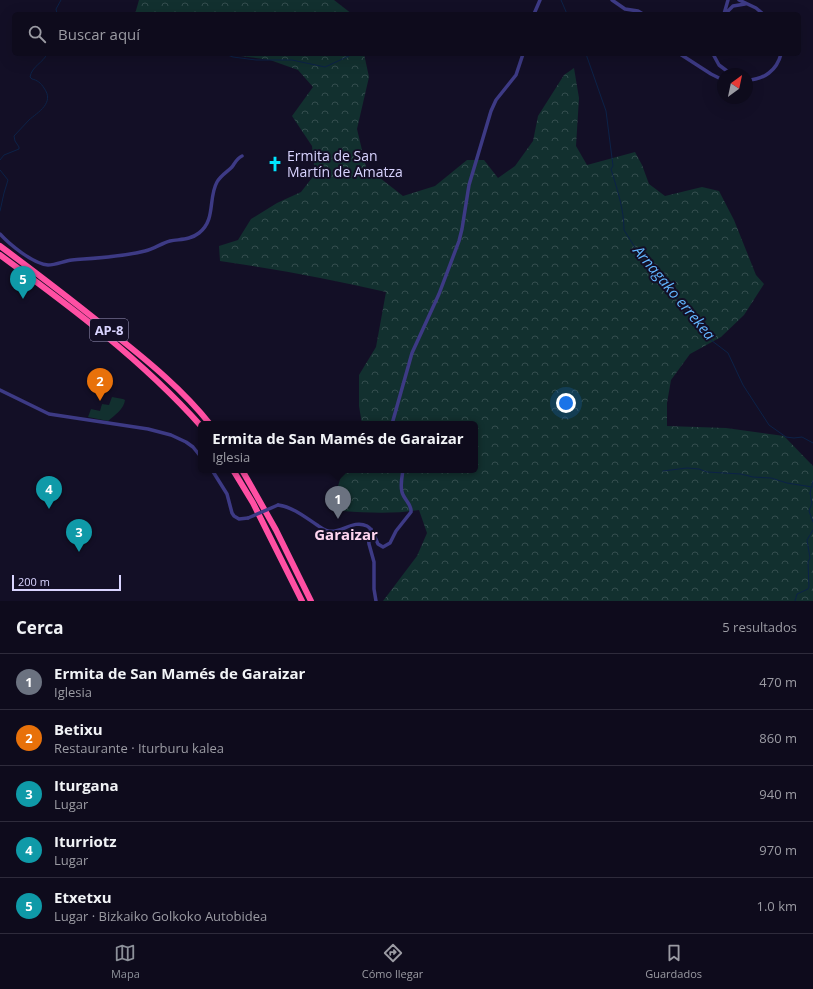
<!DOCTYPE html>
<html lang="es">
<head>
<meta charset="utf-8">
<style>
	:root { --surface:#0e0b1c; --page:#1c1929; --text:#f1f3f6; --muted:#9b9ba3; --line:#2e2b3b; --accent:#8c9099 }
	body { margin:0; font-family:"Open Sans",sans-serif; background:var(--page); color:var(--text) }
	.compass { position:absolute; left:717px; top:68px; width:36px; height:36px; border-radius:50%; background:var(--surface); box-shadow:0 4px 16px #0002; rotate:33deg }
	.scale { position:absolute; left:12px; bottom:10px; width:109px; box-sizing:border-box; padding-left:4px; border:2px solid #d9d4ff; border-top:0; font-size:11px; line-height:14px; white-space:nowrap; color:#d9d4ff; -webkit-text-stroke:3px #130f26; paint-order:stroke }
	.you { position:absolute; left:566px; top:403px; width:14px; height:14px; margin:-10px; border:3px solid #fff; border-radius:50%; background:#1a73e8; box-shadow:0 0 0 6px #1a73e833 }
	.badge { display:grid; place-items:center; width:26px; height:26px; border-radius:50%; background:var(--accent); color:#fff; font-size:13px; font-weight:700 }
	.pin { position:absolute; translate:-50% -33px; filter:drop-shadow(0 1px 2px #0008) }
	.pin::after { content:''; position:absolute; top:21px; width:14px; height:12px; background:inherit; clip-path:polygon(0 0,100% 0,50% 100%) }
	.popup { position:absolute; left:198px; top:421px; width:280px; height:52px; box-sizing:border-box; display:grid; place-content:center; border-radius:6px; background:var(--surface); filter:drop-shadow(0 1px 3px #0005); font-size:13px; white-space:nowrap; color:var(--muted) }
	.popup b { font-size:15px; color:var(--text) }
	.popup::after { content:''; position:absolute; left:50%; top:100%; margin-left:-8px; border:8px solid transparent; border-top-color:var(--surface) }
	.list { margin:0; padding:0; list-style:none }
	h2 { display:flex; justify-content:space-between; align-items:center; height:52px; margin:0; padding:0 16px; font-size:17px }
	h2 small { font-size:13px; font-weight:400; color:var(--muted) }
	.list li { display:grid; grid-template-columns:26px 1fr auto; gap:12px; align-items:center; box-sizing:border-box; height:56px; padding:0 16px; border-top:1px solid var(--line) }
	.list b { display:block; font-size:15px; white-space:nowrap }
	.list p { margin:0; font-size:13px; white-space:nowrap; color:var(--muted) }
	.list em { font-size:13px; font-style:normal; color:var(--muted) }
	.icon { flex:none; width:22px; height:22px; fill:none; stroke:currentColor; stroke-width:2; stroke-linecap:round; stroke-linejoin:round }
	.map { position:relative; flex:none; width:813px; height:601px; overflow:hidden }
	.search { position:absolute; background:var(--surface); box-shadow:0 4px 16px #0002; left:12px; right:12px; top:12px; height:44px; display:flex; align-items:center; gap:10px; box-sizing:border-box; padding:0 14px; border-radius:6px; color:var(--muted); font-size:15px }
	.sheet { height:332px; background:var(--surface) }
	nav { display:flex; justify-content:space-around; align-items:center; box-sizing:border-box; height:56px; border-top:1px solid var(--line); background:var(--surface); font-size:11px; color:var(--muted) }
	nav a { display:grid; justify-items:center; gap:2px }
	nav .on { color:var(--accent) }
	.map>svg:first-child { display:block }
	.forest { fill:url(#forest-crowns) }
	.green { fill:#12302f }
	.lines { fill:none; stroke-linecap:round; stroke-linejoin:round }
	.stream { stroke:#0c2248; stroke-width:1 }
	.street { stroke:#3d3a85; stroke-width:3.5 }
	.highway { stroke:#ff4fa3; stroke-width:6 }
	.street-bridge { stroke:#3d3a85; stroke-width:3.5 }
	.labels { text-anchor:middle; stroke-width:4; stroke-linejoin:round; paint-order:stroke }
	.shield { fill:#130f26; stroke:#9e99be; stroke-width:1 }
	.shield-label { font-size:13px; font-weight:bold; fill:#d9d4ff }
	.poi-label { font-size:14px; fill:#d9d4ff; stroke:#130f26; text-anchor:start }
	.water-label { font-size:15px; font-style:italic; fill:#62b6ff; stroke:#130f26 }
	.neighbourhood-label { font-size:15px; font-weight:bold; fill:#ffd6f0; stroke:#130f26 }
</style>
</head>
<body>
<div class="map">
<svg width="813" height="601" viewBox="0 0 813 601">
	<defs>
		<pattern id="forest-crowns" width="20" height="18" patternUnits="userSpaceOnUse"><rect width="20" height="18" fill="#12302f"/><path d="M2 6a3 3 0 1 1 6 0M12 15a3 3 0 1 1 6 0" fill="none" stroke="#344d4e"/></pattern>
	</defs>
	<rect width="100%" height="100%" fill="#130f26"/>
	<path class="forest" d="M139,0H334L352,14H135Z
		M215,54H364L369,77L357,129L366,167L403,196L435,186L467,160H484L498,178L515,166L533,141L538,116L564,75L574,68L579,98L576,146L587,165L635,152L642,165L649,184L665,196L702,187L719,191L734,220L756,275L764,284L744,315L721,337L690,354L671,380L667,403V426L726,428L784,436L813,466V601H383L417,556L427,533L419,510C393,514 369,513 343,511L334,499L343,470H475V424H362L359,406V375L376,347L386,292C331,279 276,269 220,261L219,246L238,240L251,219L277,203L301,192L315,174L312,146L292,116L313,87L298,70L270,60L233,55Z"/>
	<path class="green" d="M112,397L123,399L125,400C124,409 115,415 108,421L88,417L91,409L100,411L102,404L109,405Z"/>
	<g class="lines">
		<path class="stream" d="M561,0L567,14
			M57,14L56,9L61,0
			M225,54L233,57L256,60H292L325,67L349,56
			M586,54L606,111L613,166L611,169C617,189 624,209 624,230L644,262L653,270L665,284L672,290L686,311H690L693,314L707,337L728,353L743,385L769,425L786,437L794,438L802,437L813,443
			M0,160L4,155L19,149V147L15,141L14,136C19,131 24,125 29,120C38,112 55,103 44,88C41,83 37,80 32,79L30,77C32,66 43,63 47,54
			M0,170L8,180L4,193L0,211
			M663,471L687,468L699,469L707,472L741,474L753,477L771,478L787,483L812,487
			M813,481L810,493L812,503L809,511L813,522
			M795,601L797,594L808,589L809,587L808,562L810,558L807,540L813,530"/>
		<path class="street" d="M612,0L625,9L638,11L643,14
			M739,0L756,8L763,14
			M534,14L540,0
			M724,14L728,0
			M725,14L733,6L745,4
			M680,54L711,74L723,80
			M713,54L719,65L731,74
			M747,80C764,80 777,70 781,54
			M0,234C9,244 33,264 48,265C56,265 64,261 72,260C97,258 121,257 145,251C154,249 162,243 170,241C181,239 190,240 199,233C216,220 208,198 217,182C221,175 227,172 232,167C235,163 237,158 242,156
			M0,390L49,414L148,429L171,435L186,442L193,447L201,457
			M392,424L412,353L439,294L459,241L462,229L469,185L491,111L496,100L516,75L523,54
			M212,470L227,494L232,513L234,516L239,519L248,518
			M278,505C293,507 305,517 317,525C320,527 324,530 328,531C341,534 353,519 367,526C373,529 375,538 378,544L383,547L390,543L396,531L411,512C412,504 404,500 402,492C400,485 402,477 403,470
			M371,529L368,535L369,544L374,562V589L376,601"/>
		<path class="highway" d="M0,246C39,275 77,304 115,335C149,362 183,390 210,424
			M0,255C71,307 142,360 201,426
			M233,470L253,503L302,601
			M242,470L276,530L311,601"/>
		<path class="street-bridge" d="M248,518L278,505"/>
	</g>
	<defs>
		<g id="church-bare" transform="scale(1.2)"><path d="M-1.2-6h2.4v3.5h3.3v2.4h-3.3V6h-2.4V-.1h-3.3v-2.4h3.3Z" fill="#00e5ff" stroke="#130f26" stroke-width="2.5" paint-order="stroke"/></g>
	</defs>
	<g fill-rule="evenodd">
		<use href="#church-bare" x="275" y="164"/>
	</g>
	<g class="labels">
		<rect class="shield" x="90" y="319" width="38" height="22" rx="3"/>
		<g class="shield-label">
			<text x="109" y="335">AP-8</text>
		</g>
		<g class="poi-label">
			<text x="287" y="161">Ermita de San<tspan x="287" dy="16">Martín de Amatza</tspan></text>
		</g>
		<g class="water-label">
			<text transform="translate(674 293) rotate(50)" y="5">Arnagako errekea</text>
		</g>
		<g class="neighbourhood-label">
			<text x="346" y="540">Garaizar</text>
		</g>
	</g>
</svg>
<svg class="compass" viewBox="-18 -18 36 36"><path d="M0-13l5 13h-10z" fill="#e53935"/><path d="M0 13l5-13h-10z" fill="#9b9ba3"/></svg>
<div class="scale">200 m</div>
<div class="you"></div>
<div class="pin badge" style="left:338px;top:519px;background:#6b7280">1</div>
<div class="popup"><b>Ermita de San Mamés de Garaizar</b>Iglesia</div>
<div class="pin badge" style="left:100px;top:401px;background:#e8710a">2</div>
<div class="pin badge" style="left:79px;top:552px;background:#0f9aa8">3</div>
<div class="pin badge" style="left:49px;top:509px;background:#0f9aa8">4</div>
<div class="pin badge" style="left:23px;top:299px;background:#0f9aa8">5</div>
<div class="search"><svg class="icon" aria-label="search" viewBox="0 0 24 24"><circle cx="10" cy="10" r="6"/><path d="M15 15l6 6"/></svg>Buscar aquí</div>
</div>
<section class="sheet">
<h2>Cerca<small>5 resultados</small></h2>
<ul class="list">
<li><span class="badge" style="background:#6b7280">1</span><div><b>Ermita de San Mamés de Garaizar</b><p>Iglesia</p></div><em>470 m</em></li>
<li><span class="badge" style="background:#e8710a">2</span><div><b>Betixu</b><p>Restaurante · Iturburu kalea</p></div><em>860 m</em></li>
<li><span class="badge" style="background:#0f9aa8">3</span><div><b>Iturgana</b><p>Lugar</p></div><em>940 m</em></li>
<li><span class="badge" style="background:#0f9aa8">4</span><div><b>Iturriotz</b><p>Lugar</p></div><em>970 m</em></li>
<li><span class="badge" style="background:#0f9aa8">5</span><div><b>Etxetxu</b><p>Lugar · Bizkaiko Golkoko Autobidea</p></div><em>1.0 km</em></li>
</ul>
</section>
<nav>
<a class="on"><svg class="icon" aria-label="map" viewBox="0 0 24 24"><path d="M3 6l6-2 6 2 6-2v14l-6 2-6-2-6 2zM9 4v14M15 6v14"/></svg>Mapa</a>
<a><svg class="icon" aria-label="directions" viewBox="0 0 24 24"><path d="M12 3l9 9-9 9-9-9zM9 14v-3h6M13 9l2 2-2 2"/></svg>Cómo llegar</a>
<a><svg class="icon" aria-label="saved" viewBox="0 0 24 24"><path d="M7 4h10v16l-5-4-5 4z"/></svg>Guardados</a>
</nav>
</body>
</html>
